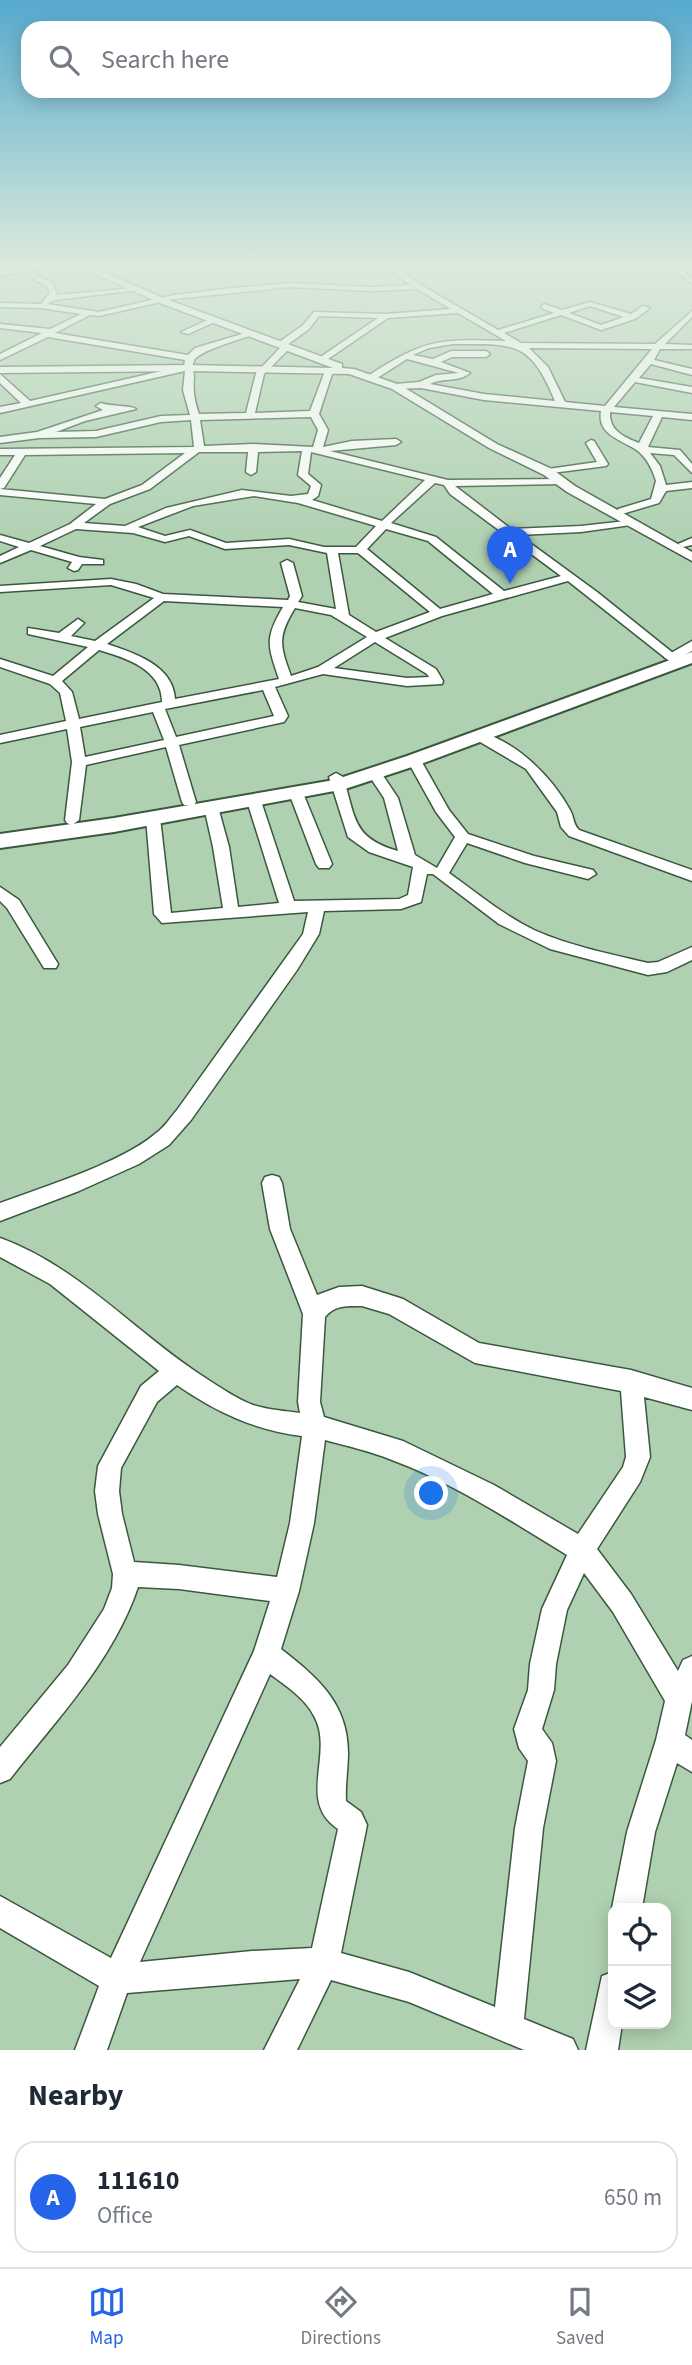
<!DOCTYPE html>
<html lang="en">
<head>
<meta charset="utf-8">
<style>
	:root { --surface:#fff; --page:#f6f6f7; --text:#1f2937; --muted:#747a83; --line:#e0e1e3; --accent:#2563eb }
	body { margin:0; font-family:"Source Sans 3",sans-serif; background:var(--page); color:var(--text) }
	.controls { position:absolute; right:21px; bottom:21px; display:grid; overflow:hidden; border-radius:14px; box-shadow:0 4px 18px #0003 }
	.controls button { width:63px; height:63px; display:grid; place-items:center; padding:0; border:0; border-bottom:2px solid var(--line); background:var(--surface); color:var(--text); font:35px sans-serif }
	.you { position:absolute; left:432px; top:1494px; width:24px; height:24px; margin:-18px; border:5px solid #fff; border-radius:50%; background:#1a73e8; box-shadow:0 0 0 10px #1a73e833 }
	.badge { display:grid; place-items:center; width:46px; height:46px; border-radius:50%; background:var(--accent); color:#fff; font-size:23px; font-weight:700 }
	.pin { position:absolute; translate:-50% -58px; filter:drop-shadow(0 2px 4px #0008) }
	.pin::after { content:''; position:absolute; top:37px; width:24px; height:21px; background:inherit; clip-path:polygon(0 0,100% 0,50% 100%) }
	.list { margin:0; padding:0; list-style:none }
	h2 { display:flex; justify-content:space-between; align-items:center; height:91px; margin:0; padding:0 28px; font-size:30px }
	h2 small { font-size:23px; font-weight:400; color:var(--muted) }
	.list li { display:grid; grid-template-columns:46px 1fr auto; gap:21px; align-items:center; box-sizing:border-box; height:112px; margin:0 14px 14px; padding:0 14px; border:2px solid var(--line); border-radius:21px }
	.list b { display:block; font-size:26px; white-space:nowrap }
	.list p { margin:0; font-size:23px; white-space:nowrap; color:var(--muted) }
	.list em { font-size:23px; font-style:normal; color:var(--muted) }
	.icon { flex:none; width:38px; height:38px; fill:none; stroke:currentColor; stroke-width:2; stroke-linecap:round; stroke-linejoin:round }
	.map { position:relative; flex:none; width:692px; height:2050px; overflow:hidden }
	.search { position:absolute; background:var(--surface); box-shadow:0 4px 18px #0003; left:21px; right:21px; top:21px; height:77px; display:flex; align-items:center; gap:18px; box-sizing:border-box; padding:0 24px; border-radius:21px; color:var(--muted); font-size:26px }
	.sheet { height:217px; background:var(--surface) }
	nav { display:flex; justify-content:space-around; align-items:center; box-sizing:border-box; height:98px; border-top:2px solid var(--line); background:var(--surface); font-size:19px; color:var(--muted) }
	nav a { display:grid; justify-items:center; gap:4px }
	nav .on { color:var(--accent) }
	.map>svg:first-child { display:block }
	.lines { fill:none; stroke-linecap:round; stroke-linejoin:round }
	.minor-casing { stroke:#3b583e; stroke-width:3 }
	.tertiary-casing { stroke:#3b583e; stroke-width:3 }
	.secondary-casing { stroke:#3b583e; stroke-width:4 }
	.minor { fill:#fff; fill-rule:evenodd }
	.tertiary { fill:#fff; fill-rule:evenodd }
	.secondary { fill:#fff; fill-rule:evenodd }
</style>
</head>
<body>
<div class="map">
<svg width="692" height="2050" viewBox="0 0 692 2050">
	<rect width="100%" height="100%" fill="#afd0b1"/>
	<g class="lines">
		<g class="minor-casing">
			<path id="minor" d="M48,264H68L0,276V272Z
				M383,264H391L421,285L498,330L554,313L541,308L544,304L562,310L590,302L631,314L643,306L650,308L635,319L601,330L561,315L504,333L521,343L655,344L692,311V317L665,344L692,345V349H660L654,360L692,369V375L651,364L639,378L692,387V393L635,382L614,407L692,414V420L662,417L648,447L680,450L692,464V473L674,455L650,453L660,466L666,485L692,482V488L666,491L659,503L622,514L618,513V509L651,499L656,481C652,468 646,456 635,449C619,439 597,434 601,411L484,400L421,388L393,389V385L396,384L419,382L436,375L459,373L407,359L374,380H368V376C425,339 438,339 506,341L458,313L388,318L322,363L319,358L378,318L319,316L309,329L287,345L289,349L264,374L255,413L310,411L325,371L329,368L333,371L319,414L328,430L323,447L352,441L396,439L401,442L396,445L330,451L448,480L565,479V483L561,484L455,486L511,529L581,526L635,520V524L631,525L581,532L519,535L597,592L678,657L672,661L668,660L568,581L442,616L385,638L436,669L443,681L442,684L407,686L323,674L275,687L288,716L284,722L179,745L196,802L194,805H184L182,802L166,747L86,765L79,820L72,825L67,823L65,820L72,762L67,729L0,743V735L66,721L60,693L50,684L0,667V659L53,676L88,647L28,634V628L59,633L78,619L84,623L71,636L95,641L154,598L111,585L0,592V586L111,579L136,584L163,594L288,600L290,596L281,563L287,560L293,563L302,596L298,602L336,609L327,553L289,545L225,549L189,536L165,542L133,533L76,529L40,546L79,557L103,560V564H82L78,570L74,571L68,568L72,562L31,550L0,563V556L19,547L0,541V535L29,543L70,524L96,504L0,495V478L15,455H0V449L194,447L191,420L161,422L96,437L39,438L0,443V437L37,432L103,410L96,406L101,403C112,407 130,405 136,409L85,421L56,432L96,431L161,416L190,415L183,390L185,371L0,413V407L21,403L0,383V374L30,401L184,366L185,360L48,337L0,360V354L42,333L0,328V324L50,329L81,314L41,308L0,307V303L41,304L50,293L46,285L34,280L37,276L52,282L57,295L134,288L138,290L55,300L47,304L99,312L174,295L232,288L291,283L370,287L410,285ZM291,287L370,291L417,289L451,309L386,314L314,312L303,325L278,343L281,347L256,373L246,413L199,414C194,400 193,391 194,377C194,371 191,367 194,361C197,351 239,340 252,335V331L195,348L188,355L55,333L90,315L99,316L174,299ZM590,306L624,317L601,325L569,313ZM453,344C514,344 530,340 555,401L484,394L430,384C444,377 457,383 470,373L441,362L452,357H486L490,354L486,351H451L433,359L413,355L429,348ZM529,348L652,349L605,406L565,402L548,367ZM610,412L653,416L639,443C624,437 609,431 610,412ZM311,417L318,430L313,447L253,444L204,446L200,420ZM302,451L298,475L311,486L308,494L291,496L242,490L166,508L125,526L84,523L110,504L150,489L199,452H248L246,472L251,475L256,472L258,452ZM311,452L425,480L382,521L312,500L318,496L321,485L308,474ZM185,453L142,485L105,499L0,489L4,488L25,455ZM435,483L444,485L450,494L561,576L504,591L436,537L391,523ZM254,496L298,503L376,526L356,547H324L289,539L226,543L190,530L165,536L138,527L193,506ZM386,529L428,541L493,594L440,609L367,549ZM338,553H358L430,612L376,632L349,615ZM164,601L283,607C264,639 268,646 279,679L175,699C173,665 134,653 107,644ZM295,608L331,615L367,637L318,667L291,676C280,646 277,637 295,608ZM375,642L427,674L429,677L407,678L334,668ZM99,650C126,658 162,669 162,702L79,719L72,692L62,681ZM263,690L274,716L176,737L165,709ZM153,712L164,740L85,757L80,727Z
				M666,264H674L692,278V284Z
				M212,318L219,320L188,334L181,332Z
				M591,440L594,441L608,464L606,466L544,474V470L548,469L597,462L586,443Z
				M692,538V545L683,547L678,544Z
				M480,732C517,742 552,777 570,810C574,817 573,824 579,830L692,870V881L569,836L561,827L557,812L526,769L475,739L473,736Z
				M414,756L419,757L449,810L468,834L534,856L593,870L596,874L588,879L525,863L467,843L449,873C477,893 503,915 534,930C570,946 610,954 648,963L658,962L692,947V960L667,972L648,975L550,949L499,924L433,874H427L421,902L401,909L324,911L319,934L297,970L191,1120L169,1145L139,1164L79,1191L0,1221V1203C43,1187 121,1163 155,1134C164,1128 170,1118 177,1110L303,934L308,912L162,923L154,914L146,818L148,815L153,813L160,818L171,913L223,908L213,847L204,807L211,803L218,807L229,847L238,907L279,903L247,801L254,797L261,801L294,901L399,899L408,895L413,867L369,852L348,837L329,777L336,773L343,777C356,818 352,838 398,851L384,798L368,774L375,770L380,771L398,798L415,855L437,868L455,837L436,812L407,760Z
				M296,789L303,793L332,864L329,868H319L316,864L289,793Z
				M0,887L19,900L58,964L56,968H44L7,908L0,901Z
				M272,1175L279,1177L282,1183L290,1229L317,1295L339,1287L362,1286L403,1299L479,1343L631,1370L692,1388V1410L644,1397L650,1457L640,1482L597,1549L631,1594L678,1671L683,1660L692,1656V1701L685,1735L692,1740V1772L677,1763L655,1832L642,1908H613V1910L612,1908L627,1832L656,1740L665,1701L613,1612L584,1573L567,1610L556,1664L554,1690L542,1729L552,1743L556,1761L543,1828L524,2019L573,2039L578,2050H524L409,2002L331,1980L297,2050H264L300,1979L127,1993L107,2050H75L99,1986L0,1928V1896L111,1958L254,1651L270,1601L179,1589L138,1587C113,1661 57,1719 10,1779L0,1783V1747L68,1665L104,1609L112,1588L113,1574L98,1514L95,1491L98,1466L141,1386L159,1371L50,1284L0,1257V1238C80,1267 136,1334 207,1379C221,1388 237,1399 253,1405C268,1410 285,1411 300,1413L298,1402L303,1314L270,1229L262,1183L265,1177ZM362,1306L389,1314L475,1363L621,1391L626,1457L623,1467L578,1534L494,1485L403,1441L324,1417L320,1402L325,1317C335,1305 346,1306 362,1306ZM177,1385C216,1412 254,1430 302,1436L290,1523L277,1577L179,1565L134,1562L122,1514L119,1491L121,1468L157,1402ZM325,1440C347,1446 370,1451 392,1460C454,1483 511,1521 567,1555L542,1609L530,1664L528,1690L514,1729L519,1748L528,1761L515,1828L495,2007L409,1972L341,1953L367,1825L361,1812L346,1801C345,1785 348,1769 348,1753C348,1703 317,1677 281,1649L299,1591L314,1523ZM270,1674C286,1686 305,1698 314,1716C335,1753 296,1801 338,1829L312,1948L252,1951L140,1962Z
				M613,1972V2024H622L618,2050H586L602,1976Z"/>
		</g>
		<g class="tertiary-casing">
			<path id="tertiary" d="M72,264H84L166,299L342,364V368L354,369L400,385L497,444L552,469L575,486L692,552V561L567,492L544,475L489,448L392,389L349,374L188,371L0,373V367L188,365L333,368L160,303Z
				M692,641V651L672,662L664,657Z"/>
		</g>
		<g class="secondary-casing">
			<path id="secondary" d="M692,652V663L421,764L345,789L114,832L0,848V834L114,818L334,780L407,756Z"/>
		</g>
		<use href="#minor" class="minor"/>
		<use href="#tertiary" class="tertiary"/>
		<use href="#secondary" class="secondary"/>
	</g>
	<linearGradient id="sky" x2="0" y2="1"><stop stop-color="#56aace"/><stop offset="0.48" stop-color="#dbeadc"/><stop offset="1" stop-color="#dbeadc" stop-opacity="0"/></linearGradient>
	<rect width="692" height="551" fill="url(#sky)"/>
</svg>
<div class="controls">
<button><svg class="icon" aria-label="locate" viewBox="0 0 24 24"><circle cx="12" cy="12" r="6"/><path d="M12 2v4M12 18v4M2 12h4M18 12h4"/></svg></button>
<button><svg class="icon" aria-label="layers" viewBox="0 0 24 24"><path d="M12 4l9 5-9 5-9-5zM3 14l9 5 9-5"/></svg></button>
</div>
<div class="you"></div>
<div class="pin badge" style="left:510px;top:584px">A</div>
<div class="search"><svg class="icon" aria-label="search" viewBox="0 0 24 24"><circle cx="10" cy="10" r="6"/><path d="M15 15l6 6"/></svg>Search here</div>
</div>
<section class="sheet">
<h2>Nearby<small></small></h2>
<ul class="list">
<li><span class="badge">A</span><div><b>111610</b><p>Office</p></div><em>650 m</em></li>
</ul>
</section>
<nav>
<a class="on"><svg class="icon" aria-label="map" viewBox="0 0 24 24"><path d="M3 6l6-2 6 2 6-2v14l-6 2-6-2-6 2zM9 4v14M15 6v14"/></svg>Map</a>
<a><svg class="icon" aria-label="directions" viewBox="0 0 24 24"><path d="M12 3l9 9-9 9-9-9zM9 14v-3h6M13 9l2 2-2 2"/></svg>Directions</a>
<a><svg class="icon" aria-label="saved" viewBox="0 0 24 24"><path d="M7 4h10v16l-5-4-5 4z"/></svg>Saved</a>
</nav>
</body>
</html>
